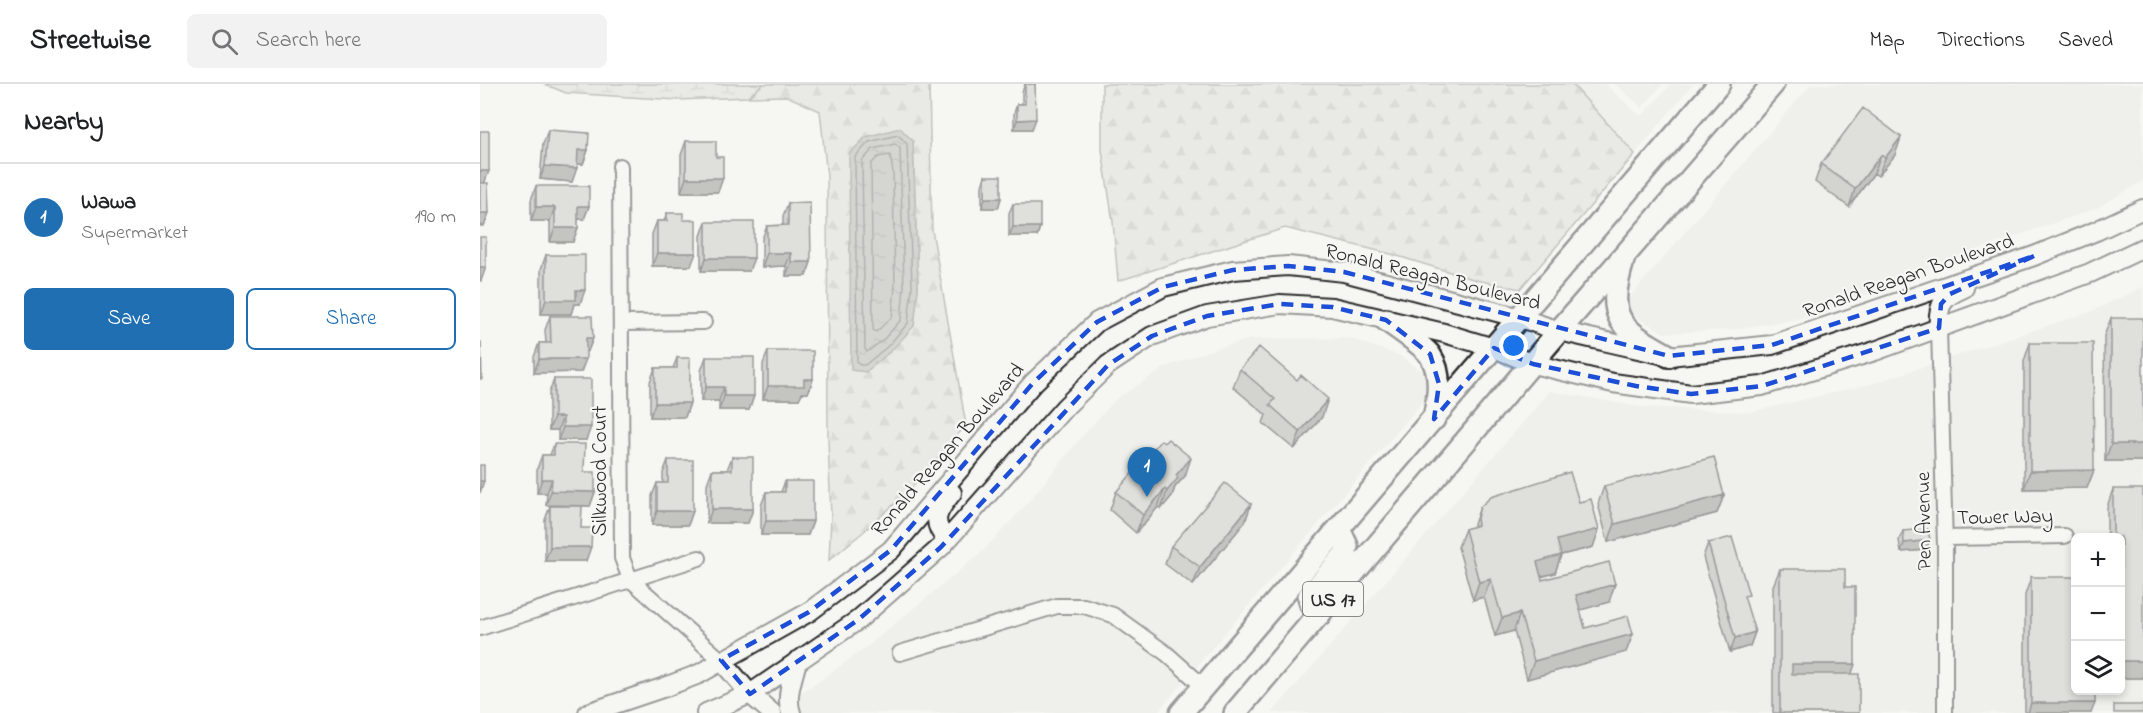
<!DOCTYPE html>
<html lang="en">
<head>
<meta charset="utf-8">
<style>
	:root { --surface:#fff; --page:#f2f2f2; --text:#202124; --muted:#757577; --line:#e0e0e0; --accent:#1f6fb2 }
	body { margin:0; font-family:"Indie Flower",sans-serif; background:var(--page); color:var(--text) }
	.controls { position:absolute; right:18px; bottom:18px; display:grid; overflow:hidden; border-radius:9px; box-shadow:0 3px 9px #0003 }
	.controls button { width:54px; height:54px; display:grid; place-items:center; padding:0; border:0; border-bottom:2px solid var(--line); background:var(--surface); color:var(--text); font:30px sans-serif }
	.you { position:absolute; left:1034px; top:262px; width:21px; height:21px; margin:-15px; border:4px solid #fff; border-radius:50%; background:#1a73e8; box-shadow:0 0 0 9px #1a73e833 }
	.badge { display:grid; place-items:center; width:39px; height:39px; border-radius:50%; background:var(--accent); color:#fff; font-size:20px; font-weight:700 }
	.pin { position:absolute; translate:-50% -50px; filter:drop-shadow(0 2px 3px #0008) }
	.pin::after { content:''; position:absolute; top:32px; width:21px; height:18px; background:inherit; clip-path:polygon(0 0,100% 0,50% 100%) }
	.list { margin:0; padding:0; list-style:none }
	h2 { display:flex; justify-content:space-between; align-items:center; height:78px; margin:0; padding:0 24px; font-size:26px }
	h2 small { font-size:20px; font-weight:400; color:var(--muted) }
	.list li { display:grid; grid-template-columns:39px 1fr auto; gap:18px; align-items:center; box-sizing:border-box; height:108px; padding:0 24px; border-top:2px solid var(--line) }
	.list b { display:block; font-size:22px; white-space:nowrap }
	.list p { margin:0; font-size:20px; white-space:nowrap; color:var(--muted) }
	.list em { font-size:20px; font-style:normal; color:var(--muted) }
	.actions { display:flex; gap:12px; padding:18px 24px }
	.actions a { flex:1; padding:14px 0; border:2px solid var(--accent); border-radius:9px; text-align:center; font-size:21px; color:var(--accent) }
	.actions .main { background:var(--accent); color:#fff }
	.icon { flex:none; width:33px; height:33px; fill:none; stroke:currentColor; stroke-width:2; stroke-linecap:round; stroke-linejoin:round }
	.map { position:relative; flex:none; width:1663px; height:629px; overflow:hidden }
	header { display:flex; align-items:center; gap:36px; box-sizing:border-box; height:84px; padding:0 30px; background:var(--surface); border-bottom:2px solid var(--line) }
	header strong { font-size:28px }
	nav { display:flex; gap:33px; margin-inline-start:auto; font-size:21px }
	.search { width:420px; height:54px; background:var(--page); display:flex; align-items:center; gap:15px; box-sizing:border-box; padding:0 21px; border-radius:9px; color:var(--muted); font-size:22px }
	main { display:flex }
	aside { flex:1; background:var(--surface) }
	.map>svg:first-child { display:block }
	.built { fill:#e7e7e3; fill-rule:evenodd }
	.forest { fill:url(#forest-firs); stroke:#828280; stroke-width:1.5; fill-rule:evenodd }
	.wetland { fill:url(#wetland-marsh); stroke:#828280; stroke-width:1.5 }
	.water { fill:url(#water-ripples); stroke:#7a7a78; stroke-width:1.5 }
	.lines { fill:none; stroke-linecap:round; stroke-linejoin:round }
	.shore { stroke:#5f5f5e; stroke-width:1.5 }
	.minor-casing { stroke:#2b2b2b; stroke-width:18 }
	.secondary-casing { stroke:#2b2b2b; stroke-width:22 }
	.primary-casing { stroke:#2b2b2b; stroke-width:26 }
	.minor { stroke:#f6f6f2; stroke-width:14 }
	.secondary { stroke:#f6f6f2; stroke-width:18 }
	.primary { stroke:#f6f6f2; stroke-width:21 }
	.wall { fill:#a8a8a5; stroke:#2b2b2b; stroke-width:1.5 }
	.shaded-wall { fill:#888886; stroke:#2b2b2b; stroke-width:1.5 }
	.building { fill:#c3c3c0; stroke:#2b2b2b; stroke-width:1.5 }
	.marked { fill:none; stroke:#1d4ed8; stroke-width:4.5; stroke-dasharray:12 8; stroke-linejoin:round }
	.labels { text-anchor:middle; stroke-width:4.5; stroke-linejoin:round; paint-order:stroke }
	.shield { fill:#f6f6f2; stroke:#686867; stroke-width:1.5 }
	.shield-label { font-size:20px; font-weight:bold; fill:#2b2b2b }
	.street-label { font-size:21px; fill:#2b2b2b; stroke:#f6f6f2 }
</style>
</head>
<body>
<header>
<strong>Streetwise</strong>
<div class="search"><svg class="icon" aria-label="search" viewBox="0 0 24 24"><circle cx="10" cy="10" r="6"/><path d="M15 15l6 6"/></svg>Search here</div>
<nav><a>Map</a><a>Directions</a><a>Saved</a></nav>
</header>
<main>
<aside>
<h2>Nearby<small></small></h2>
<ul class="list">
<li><span class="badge">1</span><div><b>Wawa</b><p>Supermarket</p></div><em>190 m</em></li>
</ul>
<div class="actions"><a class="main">Save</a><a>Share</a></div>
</aside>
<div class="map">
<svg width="1663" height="629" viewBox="0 0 1663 629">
	<defs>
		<pattern id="forest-firs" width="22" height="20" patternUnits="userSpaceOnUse" patternTransform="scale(1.5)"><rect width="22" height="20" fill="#d9d9d5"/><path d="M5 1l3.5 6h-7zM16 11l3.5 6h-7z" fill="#babab7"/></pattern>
		<pattern id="wetland-marsh" width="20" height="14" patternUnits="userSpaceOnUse" patternTransform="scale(1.5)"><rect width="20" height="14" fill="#d9d9d5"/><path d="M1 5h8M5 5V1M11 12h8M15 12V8" fill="none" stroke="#babab7"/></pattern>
		<pattern id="water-ripples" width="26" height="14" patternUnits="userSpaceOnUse" patternTransform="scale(1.5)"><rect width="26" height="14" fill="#aeaeab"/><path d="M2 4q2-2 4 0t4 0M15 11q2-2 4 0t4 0" fill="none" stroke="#8e8e8b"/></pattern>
	</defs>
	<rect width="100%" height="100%" fill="#f6f6f2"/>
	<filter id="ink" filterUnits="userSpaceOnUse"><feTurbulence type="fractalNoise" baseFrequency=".0167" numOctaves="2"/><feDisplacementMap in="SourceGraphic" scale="12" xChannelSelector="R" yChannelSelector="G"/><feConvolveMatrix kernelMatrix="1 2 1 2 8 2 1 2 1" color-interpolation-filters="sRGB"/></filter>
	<g filter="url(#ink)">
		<path class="built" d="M1092,0H1125L1158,30L1163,31L1191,0H1213L1155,70Z
			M1135,0H1183L1162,24Z
			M1331,0H1663V97L1617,124L1477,173L1334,232L1250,246L1184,249L1143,225V221Z
			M1663,203V629H792L1070,307L1161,323L1271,328L1394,299L1612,227ZM1596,454H1640V606H1596Z
			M869,254L921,272L950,293L951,308L677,629H318L317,610L338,598L389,561L502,468L544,423L604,350L636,315L686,283L731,266L771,255Z"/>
		<path class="forest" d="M283,0H449L452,146L486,341L430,406L382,449L349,476L351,433L348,356L347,92L340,27L307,12L268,13ZM433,57L438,204L434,242Z
			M622,0H1092L1155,70L1040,205L996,196L911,170L805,144L638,197L633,138L622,66Z"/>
		<path class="wetland" d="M64,0H283L268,13L198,16L86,9Z"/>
		<path class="water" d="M420,44L433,57L438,204L434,242L412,266L386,288L371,286L369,70L386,53Z"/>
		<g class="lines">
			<path class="shore" d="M418,51L427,60L432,203L428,239L408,262L385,281H380L377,278L375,73L389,58Z
				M415,60L420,64L424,203L421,236L403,256L387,268L385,265L382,77L393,65Z
				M410,71L413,88L415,203L412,233L396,248L393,246L391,80L398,73Z"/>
			<g class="minor-casing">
				<path id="minor" d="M140,82L142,474L150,495L241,576
					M141,239L224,238
					M1459,244L1465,463V629
					M1465,454L1585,452
					M0,544L219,474
					M420,569L577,522H604L633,531L687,570L724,603"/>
			</g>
			<g class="secondary-casing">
				<path id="secondary" d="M1459,244C1457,220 1463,213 1484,204
					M467,456C450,438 457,427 472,409
					M241,576L270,610L292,629
					M108,629L185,603L219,590L329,528L411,466L553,299L617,238L683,203L753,186L808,182L864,188L1040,234L1079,247L1189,272L1292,261L1554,172L1616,147L1663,125
					M226,629L270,610L378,536L461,463L585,323L628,281L672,252L727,232L800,220L852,223L964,249L1014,264L1053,280L1133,299L1211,310L1282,302L1395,267L1610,189L1663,164
					M311,629C305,612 313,594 317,577"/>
			</g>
			<g class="primary-casing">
				<path id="primary" d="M1143,177C1125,235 1140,245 1189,272
					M906,236C917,244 944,262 950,271C963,290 958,315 954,335
					M840,530L831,520L829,512L866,469L867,462L859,445
					M701,629L1239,0
					M755,629L1079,247L1293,0"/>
			</g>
			<use href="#minor" class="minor"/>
			<use href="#secondary" class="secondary"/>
			<use href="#primary" class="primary"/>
		</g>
		<path class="wall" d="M545,0H555L552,45H534V29L537,20H542V8Z
			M68,46L108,66L103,80H97L92,98L60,95L63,60Z
			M1421,53L1415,71L1398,92L1394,89L1369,123L1335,98L1341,80Z
			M206,57L236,73L238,108H201V71Z
			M505,92L521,114L518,124H502V102Z
			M56,102L109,122L104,135H98L93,158H70V137H51V116Z
			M308,119L331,178L326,192H306V182L282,183V155L287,142L303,141V132Z
			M533,120L560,143L557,152H529V129Z
			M187,129L203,136L211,182H172V150L177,137H184Z
			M226,138L269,187H221V152Z
			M66,171L100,220H94L91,230H61V185Z
			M70,232L113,254L108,267H106L101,288L54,289V273L59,259H66L65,246Z
			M1631,234L1663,377H1625L1624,252Z
			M1550,259L1614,386L1607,404L1544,405V277Z
			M288,267L333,295L328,309H322L319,315H283V280Z
			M226,273L274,312L269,326H239V317H221V287Z
			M197,274L210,319L205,333H170V298L175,284H193Z
			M760,285L817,296L842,333L814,365L783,339L786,331L753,303Z
			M74,295L106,356H78V346H69V309Z
			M74,360L104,388L115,408L110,422L66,421L67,409H57V385L62,371H70Z
			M252,373L273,425L268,439H227V400L232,386H247Z
			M188,376L213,427L208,441H172V412L177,399H183V389Z
			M705,392L695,403L692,412L681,425L678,423L656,449L630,426L636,408Z
			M305,397L333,437L328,451H281V422L286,408H301Z
			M1124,402L1244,411L1237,429L1128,458L1118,420Z
			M1633,405L1663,594H1641V453H1627V423Z
			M1099,418L1119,445L1113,463L1081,471L1075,489L1061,493L1062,496L1129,518L1100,526L1105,544L1153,550L1146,568L1047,595L1034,547L1015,552L1004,513L993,516L978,463L985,445L993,443L1000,423Z
			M771,420L765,438L713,501L685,480L691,462Z
			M70,422L101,444L106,477H65V436Z
			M1423,447L1446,466L1421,468L1419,456Z
			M1228,459L1275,548L1270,562L1250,568L1223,473Z
			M1300,485L1365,503L1375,580L1371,590L1379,629H1293V502Z
			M1551,493L1611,629H1545V511Z"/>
		<path class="shaded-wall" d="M556,35L552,45H534L537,36Z
			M1421,53L1415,71L1398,92L1405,74Z
			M98,66H108L103,80H93Z
			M1401,71L1394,89L1369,123L1375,105Z
			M65,82L97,84L92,98L60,95Z
			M0,87H9L4,100H0Z
			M206,94H243L238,108H201Z
			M505,114H521L518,124H502Z
			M98,122H109L104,135H93Z
			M56,123H75L70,137H51Z
			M0,129H9L4,142H0Z
			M533,143H560L557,152H529Z
			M75,144H98L93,158H70Z
			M177,169H216L211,182H172Z
			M287,169H311L306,182L282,183Z
			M226,174H274L269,187H221Z
			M311,178H331L326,192H306Z
			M0,183H6L1,197H0Z
			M96,206H105L100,220H94L91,230H61L66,216Z
			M106,254H113L108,267L101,268Z
			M59,275H106L101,288L54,289Z
			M324,295H333L328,309H322L319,315H283L288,302Z
			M226,303H244L239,317H221Z
			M244,312H274L269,326H239Z
			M848,315L842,333L814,365L820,348Z
			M175,319H210L205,333H170Z
			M74,333H83L78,346H69Z
			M83,343H111L106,356H78Z
			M1631,360H1663V377H1625Z
			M711,374L705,392L695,403L692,412L681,425L687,407L696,391Z
			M1614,386L1607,404L1544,405L1550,387Z
			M62,395H72L67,409H57Z
			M0,397H4L0,409Z
			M685,405L678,423L656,449L663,431Z
			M71,407L115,408L110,422L66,421Z
			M1244,411L1237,429L1128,458L1135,440Z
			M771,420L765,438L713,501L720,483Z
			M232,425H273L268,439H227Z
			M177,427H213L208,441H172Z
			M286,437H333L328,451H281Z
			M1119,445L1113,463L1081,471L1075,489L1050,495L1057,478L1077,456Z
			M1450,456L1446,466L1421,468L1424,459Z
			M70,463H111L106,477H65Z
			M1011,495L1004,513L993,516L999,498Z
			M1135,500L1129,518L1090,529L1096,511Z
			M1040,529L1034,547L1015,552L1022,534Z
			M1275,548L1270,562L1250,568L1255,554Z
			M1153,550L1146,568L1047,595L1054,577Z
			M1641,577H1663V594H1641Z
			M1312,580H1375L1369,598H1306Z
			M1551,619H1615L1611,629H1548Z"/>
		<path class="building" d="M545,0H555L556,35L537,36V20H545Z
			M1383,24L1421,53L1405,74L1401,71L1375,105L1341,80Z
			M68,46L109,49L108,66H98L97,84L65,82Z
			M0,47H9V87H0Z
			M206,57H236V73H243V94H206Z
			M505,92H521V114H505Z
			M0,99H8L9,129H0Z
			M56,102H109V122H98V144H75V123H56Z
			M330,118L331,178H311V169H287V142L308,141V119Z
			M533,120H560V143H533Z
			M187,129H203V136H216V169H177V137H187Z
			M226,138H274V174H226Z
			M0,153H6V183H0Z
			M66,171H105V206H96V216H66Z
			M70,232H112L113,254H106V275H59V259H71Z
			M1631,234H1663V360H1631Z
			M0,258H1L2,295H0Z
			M1550,259H1613L1614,386L1550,387Z
			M779,263L817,296L821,291L848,315L820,348L790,321L795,315L760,285Z
			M288,267H333V295H324V302H288Z
			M226,273H274V312H244V303H226Z
			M197,274H210V319H175V284H197Z
			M74,295H111V343H83V333H74Z
			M688,355L711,374L696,391L698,394L687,407L685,405L663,431L636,408L681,356L684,359Z
			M74,360H105L104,388H115V408L71,407L72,395H62V371H74Z
			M252,373H273V425H232V386H252Z
			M1234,373L1244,411L1135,440L1124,402Z
			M188,376H213V427H177V399H188Z
			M0,381H4V397H0Z
			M1090,388L1099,418L1111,415L1119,445L1077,456L1081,471L1057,478L1062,496L1129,478L1135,500L1096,511L1105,544L1148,532L1153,550L1054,577L1040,529L1022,534L1011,495L999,498L985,445L998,441L997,434L1000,423L1011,413Z
			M305,397H333V437H286V408H305Z
			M745,399L771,420L720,483L691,462Z
			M1633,405H1663V577H1641V453H1633Z
			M70,422H102L101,444H112L111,463H70Z
			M1448,445L1450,456L1424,459L1423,447Z
			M1252,453L1269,511L1264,512L1275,548L1255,554L1228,459Z
			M1300,485H1365V503H1375V580H1312V590H1379V629H1300Z
			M1551,493H1596V606H1615V619H1551Z
			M1634,621H1663V629H1634Z"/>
	</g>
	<path d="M0 0H1663V629H0ZM1554,172L1470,210L1461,220L1459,244L1282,302L1211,310L1156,302L1053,280L1014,264L954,335L959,300L950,270L906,236L852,223L800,220L727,232L672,252L628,281L461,463L378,536L270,610L241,576L329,528L411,466L553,299L617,238L683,203L753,186L808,182L864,188L1189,272L1292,261Z" fill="#f6f6f2" fill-opacity=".55" fill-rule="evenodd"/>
	<path class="marked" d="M1554,172L1470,210L1461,220L1459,244L1282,302L1211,310L1156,302L1053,280L1014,264L954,335L959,300L950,270L906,236L852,223L800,220L727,232L672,252L628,281L461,463L378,536L270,610L241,576L329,528L411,466L553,299L617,238L683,203L753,186L808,182L864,188L1189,272L1292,261Z"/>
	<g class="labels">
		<rect class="shield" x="823" y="498" width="60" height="34" rx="4.5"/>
		<g class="shield-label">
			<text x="853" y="522">US 17</text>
		</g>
		<g class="street-label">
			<text transform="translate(1428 191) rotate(-19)" y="7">Ronald Reagan Boulevard</text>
			<text transform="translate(953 192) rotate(14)" y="7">Ronald Reagan Boulevard</text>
			<text transform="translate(467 365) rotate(-49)" y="7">Ronald Reagan Boulevard</text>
			<text transform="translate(119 387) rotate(-90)" y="7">Silkwood Court</text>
			<text transform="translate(1525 432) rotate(-1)" y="7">Tower Way</text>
			<text transform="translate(1443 437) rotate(-91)" y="7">Pen Avenue</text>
		</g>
	</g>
</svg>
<div class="controls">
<button>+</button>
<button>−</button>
<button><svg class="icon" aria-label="layers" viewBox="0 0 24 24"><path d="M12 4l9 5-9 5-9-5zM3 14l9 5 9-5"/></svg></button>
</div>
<div class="you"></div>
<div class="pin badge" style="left:667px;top:413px">1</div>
</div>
</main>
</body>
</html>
